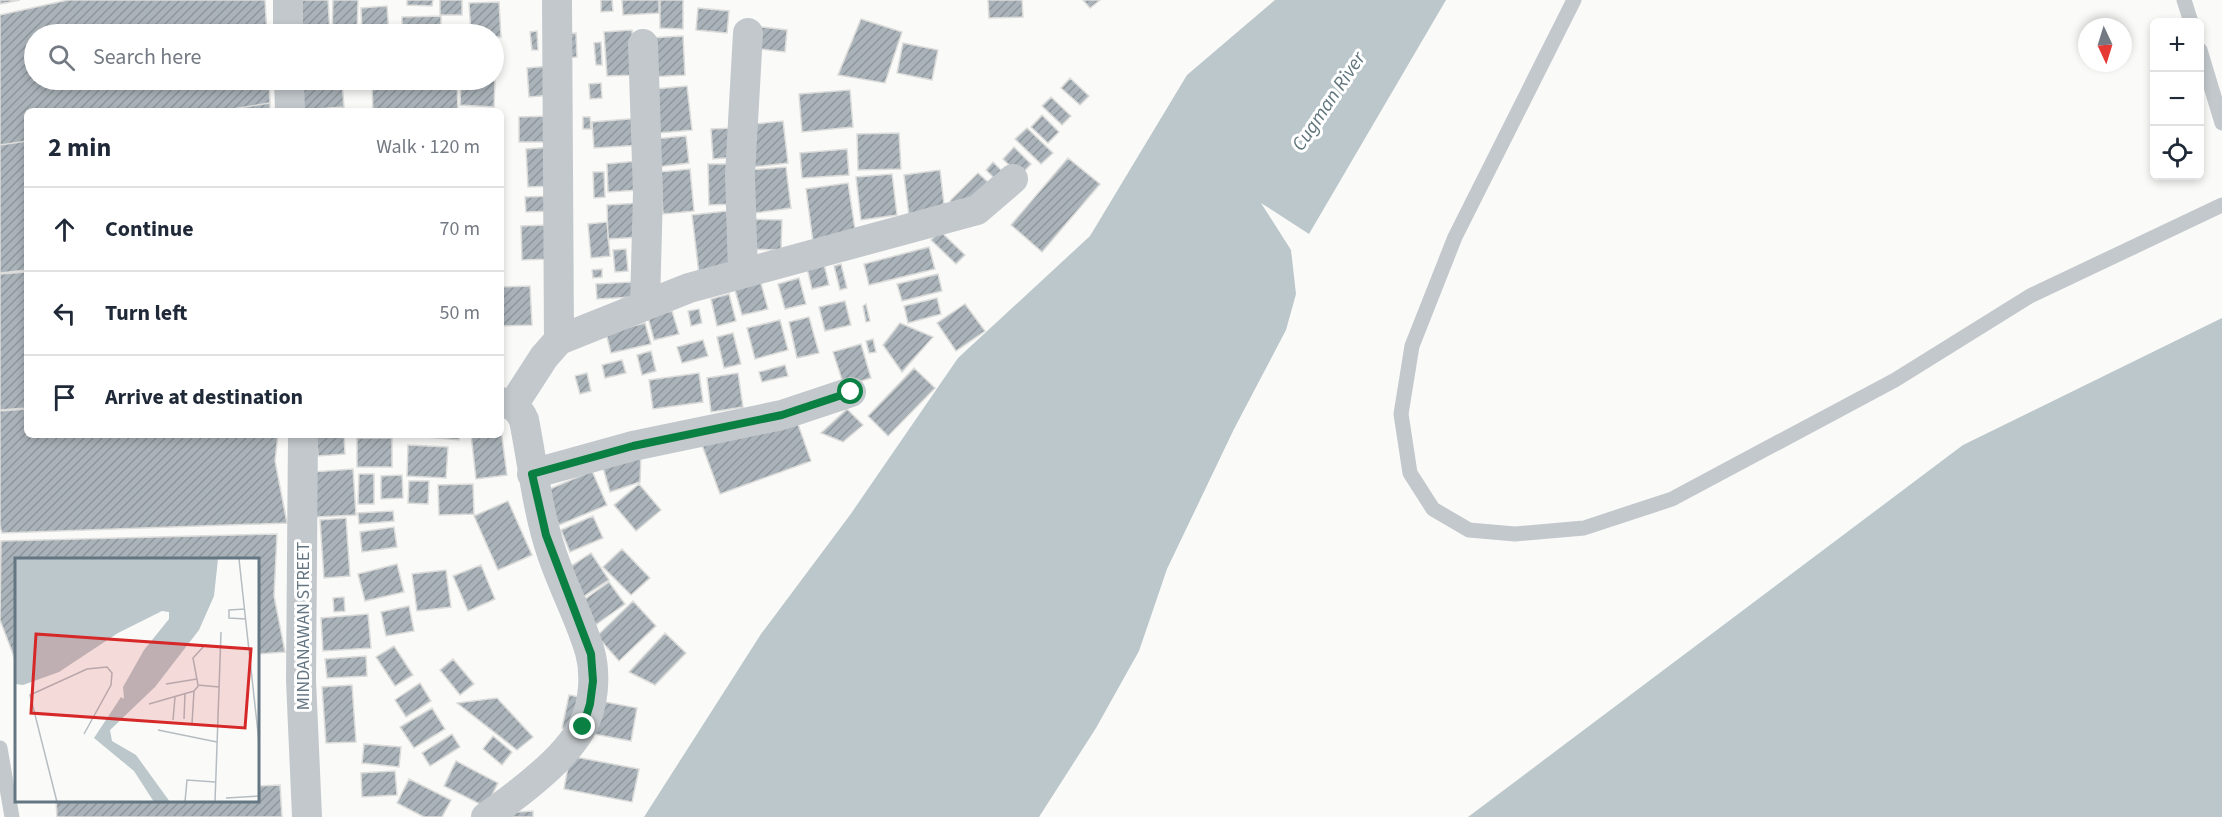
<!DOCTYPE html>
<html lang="en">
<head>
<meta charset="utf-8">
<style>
	:root { --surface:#fff; --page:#f6f6f7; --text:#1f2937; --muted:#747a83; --line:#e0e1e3 }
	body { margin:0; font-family:"Source Sans 3",sans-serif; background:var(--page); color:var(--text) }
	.controls { position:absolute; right:18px; top:18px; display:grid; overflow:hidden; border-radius:9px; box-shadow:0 3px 9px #0003 }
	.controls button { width:54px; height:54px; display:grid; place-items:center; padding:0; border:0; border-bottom:2px solid var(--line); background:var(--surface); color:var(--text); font:30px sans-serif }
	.compass { position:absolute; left:2078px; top:18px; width:54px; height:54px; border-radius:50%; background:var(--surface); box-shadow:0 3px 9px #0003; rotate:176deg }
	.stop { position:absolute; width:18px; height:18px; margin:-14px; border:4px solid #0b8043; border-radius:50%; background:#fff }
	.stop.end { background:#0b8043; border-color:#fff; box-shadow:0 2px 6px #0008 }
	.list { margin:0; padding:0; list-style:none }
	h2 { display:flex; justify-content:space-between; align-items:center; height:78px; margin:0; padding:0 24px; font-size:26px }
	h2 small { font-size:20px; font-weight:400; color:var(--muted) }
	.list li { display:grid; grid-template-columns:39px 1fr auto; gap:18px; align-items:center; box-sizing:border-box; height:84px; padding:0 24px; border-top:2px solid var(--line) }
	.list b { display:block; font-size:22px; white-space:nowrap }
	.list em { font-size:20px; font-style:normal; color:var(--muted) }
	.icon { flex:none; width:33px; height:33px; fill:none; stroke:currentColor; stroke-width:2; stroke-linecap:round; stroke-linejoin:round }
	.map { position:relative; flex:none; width:2222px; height:817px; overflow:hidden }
	.search { position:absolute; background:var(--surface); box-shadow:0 3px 9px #0003; left:24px; top:24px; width:480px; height:66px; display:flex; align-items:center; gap:15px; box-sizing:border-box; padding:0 21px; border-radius:33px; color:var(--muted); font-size:22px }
	.panel { position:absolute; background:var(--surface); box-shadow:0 3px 9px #0003; left:24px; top:108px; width:480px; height:330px; border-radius:9px }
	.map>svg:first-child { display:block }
	.water { fill:#bbc7cb }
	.building { fill:url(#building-hatch); stroke:#dcdcda; stroke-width:1.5 }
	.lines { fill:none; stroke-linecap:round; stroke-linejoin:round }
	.lane { stroke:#c3c8cc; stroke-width:15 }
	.street { stroke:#c3c8cc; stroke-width:30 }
	.route { stroke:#0b8043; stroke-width:8 }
	.labels { text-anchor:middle; stroke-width:6; stroke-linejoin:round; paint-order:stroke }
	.street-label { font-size:18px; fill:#657683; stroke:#fff }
	.water-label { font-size:20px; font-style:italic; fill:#60757c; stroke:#fff }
	.inset-road { fill:none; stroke:#b5bdc2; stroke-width:1.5 }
	.view { fill:#d62828; fill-opacity:0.15; stroke:#d62828; stroke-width:3 }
	.inset-edge { fill:none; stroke:#657683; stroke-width:3 }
</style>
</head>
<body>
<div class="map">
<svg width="2222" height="817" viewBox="0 0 2222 817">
	<defs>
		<pattern id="building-hatch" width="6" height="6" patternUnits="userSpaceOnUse" patternTransform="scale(1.5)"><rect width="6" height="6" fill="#aab3b9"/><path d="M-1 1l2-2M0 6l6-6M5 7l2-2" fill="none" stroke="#8e969c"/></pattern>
	</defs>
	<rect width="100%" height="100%" fill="#fafaf8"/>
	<path class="water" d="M1275,0H1446L1309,234L1261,203L1291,250L1296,294L1286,330L1234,429L1167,569L1139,651L1096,728L1039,817H644L761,634L850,515L958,358L1090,236L1187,75Z
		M2222,318V817H1468L1963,445Z"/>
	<path class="building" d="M0,0H20L0,4Z
		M68,0H265L267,34H34V80H269L270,103L220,111H27V141L0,145V15Z
		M288,0H328L330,34H291Z
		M333,0H358L357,34H332Z
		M407,0H433L432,6L407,5Z
		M440,0H462V15H440Z
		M601,0H612L613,11L601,12Z
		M622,0H659V13L623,15Z
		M660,0H683V29L660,28Z
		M988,0H1022L1023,17L989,18Z
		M1083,0H1100L1090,8Z
		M499,2L501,37H494V34H471L469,3Z
		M387,6L389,34H362L361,8Z
		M698,8L729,11L727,33L696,30Z
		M441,16V34H402V17Z
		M861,19L902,32L885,83L838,75Z
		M761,27L787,30L785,52L759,49Z
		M632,30L635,75L607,76L604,32Z
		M537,31L538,50H532L530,32Z
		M576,33L577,57L562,58L561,34Z
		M683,36L685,75L649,77L648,38Z
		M601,42L602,65H596L594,43Z
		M903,43L938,50L932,80L897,73Z
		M550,66L552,95L529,97L527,68Z
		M1070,78L1089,96L1080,105L1061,88Z
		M300,80H342L344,107L302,110Z
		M461,80L495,81L494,107L460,105Z
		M457,83L458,111H373L372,85Z
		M601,83L602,98L590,99L589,84Z
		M687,86L692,130L659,133L655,89Z
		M850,90L853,127L802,132L799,94Z
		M1051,97L1071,116L1062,125L1042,106Z
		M270,103V111H220Z
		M344,107V111H304V110Z
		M1042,115L1059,132L1048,143L1031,127Z
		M553,116V142H519V117Z
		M583,117H590L591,129H583Z
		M641,118L642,145L594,148L592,122Z
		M783,121L788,163L752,167L747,125Z
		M735,128L737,157L713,159L711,129Z
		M1027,128L1053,153L1041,164L1015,139Z
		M899,133L901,169L858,170L857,134Z
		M686,136L689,163L657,167L654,139Z
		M27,141V270L0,273V145Z
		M552,147L554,186L528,187L526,149Z
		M1014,147L1031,164L1020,176L1003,159Z
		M847,149L849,175L802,178L800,153Z
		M1068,158L1100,184L1042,252L1011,225Z
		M637,161L639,190L608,192L607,164Z
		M993,162L1008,177L1001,185L986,170Z
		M708,164H732L734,204L709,205Z
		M786,167L791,208L755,213L750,170Z
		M690,169L694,211L663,214L660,172Z
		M940,170L945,213L909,216L904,175Z
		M593,172H604L605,197L594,198Z
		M978,173L988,182L959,211L950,201Z
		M892,174L897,215L861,220L856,177Z
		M848,183L856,236L813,242L806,189Z
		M553,196L554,211L526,212L525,197Z
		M640,203L642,237L608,239L607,205Z
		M727,211L734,270L699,274L692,215Z
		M748,219L782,220L781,250L748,249Z
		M607,222L610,256L591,258L588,224Z
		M548,225L550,259L522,260L521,226Z
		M940,231L965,255L956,264L931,240Z
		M929,247L935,269L869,285L864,264Z
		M626,249L628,271L615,272L613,250Z
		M824,264L829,285L812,289L807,268Z
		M841,264L847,288L840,290L834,266Z
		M602,269V277L593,278L592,270Z
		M27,272V408L0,410V274Z
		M938,274L942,291L902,301L897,284Z
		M759,276L768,309L742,315L733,283Z
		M799,278L806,304L785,309L778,284Z
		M632,282L633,297L597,299L596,284Z
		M530,286L532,325L501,326V287Z
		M729,294L736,321L717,326L711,299Z
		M937,298L941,314L908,323L904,306Z
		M845,301L851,325L825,331L819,307Z
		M866,304L870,321L866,322L863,306Z
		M965,304L985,331L956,351L937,323Z
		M699,309L702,323L691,326L688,311Z
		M672,311L679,334L654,340L648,317Z
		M809,317L819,353L797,358L789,322Z
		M780,320L788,350L755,359L747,328Z
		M645,323L651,344L611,353L606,333Z
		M900,323L933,337L902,372L883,345Z
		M733,333L741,364L724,368L717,337Z
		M873,339L876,352L869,353L866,341Z
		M703,340L708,356L682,363L677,347Z
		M861,344L871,378L844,386L833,352Z
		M651,351L656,371L642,375L637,355Z
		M622,360L626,373L605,378L602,365Z
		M785,365L788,376L762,382L759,372Z
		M914,368L935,388L888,436L868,416Z
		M587,373L591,391L580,394L575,376Z
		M699,373L703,402L653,409L649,380Z
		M738,373L743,407L711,412L707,378Z
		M27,409V435H278L275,461L287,523L2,533L0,526V411Z
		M847,409L863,425L843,442L821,433Z
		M794,413L811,461L720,494L702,445Z
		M501,429L507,475L476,479L471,435H501Z
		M316,435H344L345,454L318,456Z
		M403,435H460L459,440Z
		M357,438H392V467H357Z
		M408,445L448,447L446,478L407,476Z
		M641,454L640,482L610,492L602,464Z
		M353,469L356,515L316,517L313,472Z
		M592,471L607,505L559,525L545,491Z
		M359,474H374V504H358Z
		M402,475L403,498L381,499V476Z
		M409,481H429L428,504L408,503Z
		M473,484L474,514L439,515L438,485Z
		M639,484L661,510L636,531L614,505Z
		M508,501L532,555L498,570L474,516Z
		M393,511L394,521L359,524L358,513Z
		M593,516L603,538L570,552L561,530Z
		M346,518L350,576L324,578L320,520Z
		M394,527L397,547L362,552L360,532Z
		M277,534L274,596L285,652L258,654V559H16V662L0,620L1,541Z
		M622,549L650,578L631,595L603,567Z
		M591,553L609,580L583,597L565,570Z
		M397,564L404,592L365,601L358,574Z
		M481,565L495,599L468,611L453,576Z
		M446,570L451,607L417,611L412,574Z
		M609,582L625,604L594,626L578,604Z
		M344,597L345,611L334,612L333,598Z
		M633,601L656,626L619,661L597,636Z
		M409,606L414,631L386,636L381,612Z
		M368,614L371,648L323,651L321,618Z
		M665,633L686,653L655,685L629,672Z
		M394,646L413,675L395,686L376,657Z
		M366,656L367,676L327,678L325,659Z
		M453,659L474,684L460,695L440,670Z
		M420,683L431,701L406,717L395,700Z
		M352,685L356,742L326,743L322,687Z
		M569,695L637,708L631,741L562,728Z
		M497,698L533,737L517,750L457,703Z
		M432,708L445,729L414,748L400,727Z
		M452,734L460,747L430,766L422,753Z
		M493,736L512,752L502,765L483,749Z
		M364,744L401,747L399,767L362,763Z
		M570,756L639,769L632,802L564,789Z
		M456,761L498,783L486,807L444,786Z
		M395,771L397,795L362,797L361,773Z
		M409,779L451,800L442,817H424L397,803Z
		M280,785L282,817H57L56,800H258V786Z
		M533,811V817H505V813Z"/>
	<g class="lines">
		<path class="lane" d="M1574,0L1455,237L1412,346L1401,414L1410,473L1433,509L1469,530L1515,534L1584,528L1672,499L1895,380L2030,296L2222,205
			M2184,0L2191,22
			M2200,50L2222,123
			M0,748L12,817"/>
		<path class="street" d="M288,0V34
			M557,0L559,340
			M643,44L648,193L645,304
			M289,80L290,111
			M743,273L740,175L748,33
			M513,405L544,357L559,340L689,288L977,210L1013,179
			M303,435L301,680L307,817
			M532,474L633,446L782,415L851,392
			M486,817C516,796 565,760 582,727C594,707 596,674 590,652C580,618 563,587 552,554C537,510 533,465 524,420C519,409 513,404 501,402"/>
	</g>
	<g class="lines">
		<path class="route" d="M583,727L590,704L593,681L591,654L546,535L532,474L633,446L782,415L851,392"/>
	</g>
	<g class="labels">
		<g class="street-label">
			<text transform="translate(303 626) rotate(-90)" y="6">MINDANAWAN STREET</text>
		</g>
		<g class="water-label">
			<text transform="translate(1328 101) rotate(-56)" y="7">Cugman River</text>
		</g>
	</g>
	<g transform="translate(15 558)">
		<rect width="244" height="244" fill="#fafaf8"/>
		<path d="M0,1H203L199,38L184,72L140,129L95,172L97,183L121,197L155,244H139L119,213L79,180L106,139L109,141L108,129L129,92L154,61V54L147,53L103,75L44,114L8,127L0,126Z" fill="#bbc7cb"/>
		<path class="inset-road" d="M224,1L244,184M230,51L214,52V60L231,61M151,126L182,121M204,129L183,127L178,100L190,87L206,89M134,146L179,133L184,127M169,161L170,136M158,162L160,139M177,166L179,133M143,172L202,184M211,240L244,238M42,244L15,137L72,111L92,109L97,115L96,127L69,176M170,244L172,222L200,224M200,244L206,74"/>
		<path class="view" d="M21,76L236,91L230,170L16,155Z"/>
		<rect width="244" height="244" class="inset-edge"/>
	</g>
</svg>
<div class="controls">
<button>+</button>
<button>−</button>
<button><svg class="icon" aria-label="locate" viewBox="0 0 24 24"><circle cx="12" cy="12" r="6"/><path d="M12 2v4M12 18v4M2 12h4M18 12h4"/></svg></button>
</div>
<svg class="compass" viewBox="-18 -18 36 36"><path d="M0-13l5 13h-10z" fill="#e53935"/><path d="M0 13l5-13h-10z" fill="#747a83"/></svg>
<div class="stop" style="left:851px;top:392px"></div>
<div class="stop end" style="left:583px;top:727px"></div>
<div class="search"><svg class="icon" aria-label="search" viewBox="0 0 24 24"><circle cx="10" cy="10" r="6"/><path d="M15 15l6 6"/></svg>Search here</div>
<section class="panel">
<h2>2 min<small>Walk · 120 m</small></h2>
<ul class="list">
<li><svg class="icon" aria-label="ahead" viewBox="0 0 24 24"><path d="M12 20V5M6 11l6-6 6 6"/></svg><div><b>Continue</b></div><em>70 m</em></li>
<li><svg class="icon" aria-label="left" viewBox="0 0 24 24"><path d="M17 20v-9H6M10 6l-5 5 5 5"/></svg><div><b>Turn left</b></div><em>50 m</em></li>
<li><svg class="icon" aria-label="arrive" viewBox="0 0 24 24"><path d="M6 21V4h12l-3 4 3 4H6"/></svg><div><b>Arrive at destination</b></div></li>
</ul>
</section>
</div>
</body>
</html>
